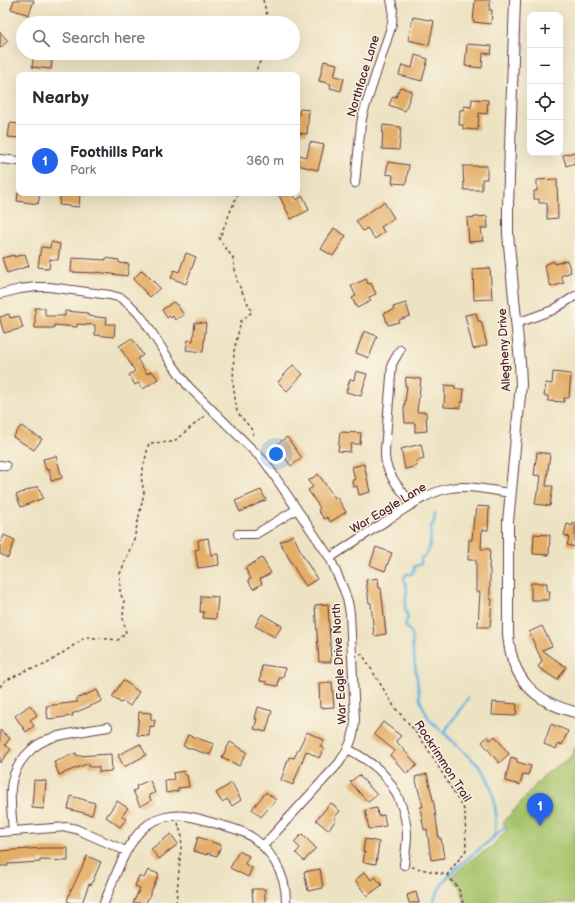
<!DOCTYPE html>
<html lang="en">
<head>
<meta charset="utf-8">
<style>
	:root { --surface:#fff; --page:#f7f7f7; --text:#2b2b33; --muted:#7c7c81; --line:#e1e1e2; --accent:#2563eb }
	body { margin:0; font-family:"Balsamiq Sans",sans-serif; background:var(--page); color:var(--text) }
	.controls { position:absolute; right:12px; top:12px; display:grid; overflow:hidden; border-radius:8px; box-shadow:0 4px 16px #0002 }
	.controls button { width:36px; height:36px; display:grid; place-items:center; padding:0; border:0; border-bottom:1px solid var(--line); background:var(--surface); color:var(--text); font:20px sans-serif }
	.you { position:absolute; left:276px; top:454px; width:14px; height:14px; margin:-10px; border:3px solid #fff; border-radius:50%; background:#1a73e8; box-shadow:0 0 0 6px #1a73e833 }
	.badge { display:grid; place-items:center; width:26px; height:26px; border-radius:50%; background:var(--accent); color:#fff; font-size:13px; font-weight:700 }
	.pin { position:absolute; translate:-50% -33px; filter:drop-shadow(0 1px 2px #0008) }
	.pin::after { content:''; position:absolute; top:21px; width:14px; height:12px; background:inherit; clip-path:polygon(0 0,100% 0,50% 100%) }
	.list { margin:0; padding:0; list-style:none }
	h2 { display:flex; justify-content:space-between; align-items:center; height:52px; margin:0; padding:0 16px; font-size:17px }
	h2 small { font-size:13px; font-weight:400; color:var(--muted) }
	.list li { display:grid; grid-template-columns:26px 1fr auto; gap:12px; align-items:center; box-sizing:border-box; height:72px; padding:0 16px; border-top:1px solid var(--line) }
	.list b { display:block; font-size:15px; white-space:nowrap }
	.list p { margin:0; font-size:13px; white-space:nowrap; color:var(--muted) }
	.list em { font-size:13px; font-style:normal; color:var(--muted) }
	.icon { flex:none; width:22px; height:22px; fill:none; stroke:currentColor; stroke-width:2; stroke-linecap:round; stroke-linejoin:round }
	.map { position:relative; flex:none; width:575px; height:903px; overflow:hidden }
	.search { position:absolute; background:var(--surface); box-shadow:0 4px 16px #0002; left:16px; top:16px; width:284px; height:44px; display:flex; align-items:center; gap:10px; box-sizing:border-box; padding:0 14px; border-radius:22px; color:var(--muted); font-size:15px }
	.panel { position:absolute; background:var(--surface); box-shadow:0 4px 16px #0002; left:16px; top:72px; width:284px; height:124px; border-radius:8px }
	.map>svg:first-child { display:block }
	.green { fill:#a6c36b; stroke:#78714b }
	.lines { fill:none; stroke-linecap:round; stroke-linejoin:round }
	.stream { stroke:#64b3de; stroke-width:2.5 }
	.building { fill:#e4ae66 }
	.minor-casing { stroke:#623c42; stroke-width:10 }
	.tertiary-casing { stroke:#623c42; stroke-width:12 }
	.path { stroke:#623c42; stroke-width:1.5; stroke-dasharray:3 3; stroke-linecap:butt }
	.minor { stroke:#fff; stroke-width:8 }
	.tertiary { stroke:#fff; stroke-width:10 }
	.labels { text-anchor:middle; stroke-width:3; stroke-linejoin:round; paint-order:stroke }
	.street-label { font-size:12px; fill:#4a1f2b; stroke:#fcf5e5 }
</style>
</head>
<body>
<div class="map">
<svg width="575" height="903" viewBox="0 0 575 903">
	<rect width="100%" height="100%" fill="#fcf5e5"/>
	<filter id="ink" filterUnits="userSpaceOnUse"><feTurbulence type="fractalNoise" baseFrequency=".025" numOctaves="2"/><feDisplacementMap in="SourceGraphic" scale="8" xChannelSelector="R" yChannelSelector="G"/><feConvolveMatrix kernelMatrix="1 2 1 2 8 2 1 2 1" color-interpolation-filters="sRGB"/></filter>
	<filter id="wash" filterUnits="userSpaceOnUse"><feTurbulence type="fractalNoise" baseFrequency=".012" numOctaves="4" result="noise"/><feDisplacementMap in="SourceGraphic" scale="16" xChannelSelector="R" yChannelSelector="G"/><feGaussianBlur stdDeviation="0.9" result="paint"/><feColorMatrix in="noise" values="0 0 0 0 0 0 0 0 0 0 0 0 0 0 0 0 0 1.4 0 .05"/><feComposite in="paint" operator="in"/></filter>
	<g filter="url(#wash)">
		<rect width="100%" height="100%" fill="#ede3c3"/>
		<path class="green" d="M575,747V903H465L460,887L451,877L468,862L493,846L507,829L503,823L546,773L570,758Z"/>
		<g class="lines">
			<path class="stream" d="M445,734L447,728L468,698
				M494,837L504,827
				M433,903C442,873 471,857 493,838L495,832L496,815L494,800L491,788L487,777L479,766L429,719L420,700L412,644C413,633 412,632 405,626L408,617L405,609L407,588L404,578L406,574H412L414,570V567L421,564V558L427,554L430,545L431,527L434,522L435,513"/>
		</g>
		<g id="blocks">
			<path class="building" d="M14,0H34L29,15L11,9Z
				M475,0H490L489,10H492L491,24L473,22Z
				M413,17L434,21L429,45L408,40Z
				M0,32L8,41L0,48Z
				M467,44L492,46L491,54L483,53L482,68L465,66Z
				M34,53H53L51,69L32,67Z
				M415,55L428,59L422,81L399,75L402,65L412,68Z
				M324,61L337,64L334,76L344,78L341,91L330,88L331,84L319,81Z
				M400,87L412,91L405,111L389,105L393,96L396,97Z
				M472,99L488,100L487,114L479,113L478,130L463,129V125H459L460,110H464V106L471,107Z
				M300,109L309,110L307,134L297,133V115H299Z
				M10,123L19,124V138L8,137Z
				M383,125L401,127L399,150L382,149Z
				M310,142L324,145L318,170L297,165L299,155L307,157Z
				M575,152V163L566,166L563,155Z
				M388,162L409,165L406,184L392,183L393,175L386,174Z
				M463,166H487V179H482V190H464Z
				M557,179L558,218L547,219V203H539V199H534V191H537V180Z
				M18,193H40L38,204L17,201Z
				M61,193H80L79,207L59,205Z
				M284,193H293L296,200L303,196L309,210L291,219L279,195Z
				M384,202L394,218L381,227L384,232L375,239L367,228L363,231L356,221Z
				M487,216L488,228H481L483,241L469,242L467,218Z
				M334,228L346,236L333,256L321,249Z
				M51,242L60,244L58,260L50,259L49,269L38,267L41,247L50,248Z
				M186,253L196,257L186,284L171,278L174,270L179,272Z
				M25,254L29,266L7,273L2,258L14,255V257Z
				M72,258L106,260V258L119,260V263L129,264L127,276L96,272V273L71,272Z
				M567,260L571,272L561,276L564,283L551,287L544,265L554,261L555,264Z
				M490,268L492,299L474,300L473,269Z
				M142,270L160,288L150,297L133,279Z
				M366,279L368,284L371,283L376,294L369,297L371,301L357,308L352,298L356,296L351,286Z
				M173,302L177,305L184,315L175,320L173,316L171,318L169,316L167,318L162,310Z
				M406,303L410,316L399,320V322L388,325L384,313L394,310L393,307Z
				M35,308H45V316H65V311L88,313V316L107,318L106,324H115L114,337L95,335V325L77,324V327L54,325V328H35Z
				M476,313L478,321H481L487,345L473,349L465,315Z
				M9,314L10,318L19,316L23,328L4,333L0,320V317Z
				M195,322L206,323L203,352L186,350L188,340L193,341Z
				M364,331L377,336L369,358L356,353Z
				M132,338L143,355L137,359L147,374L152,371L158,379L143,389L138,383L135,385L129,375L135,371L119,346Z
				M293,365L303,374L287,391L278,382Z
				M356,371L367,374L361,396L346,392L350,379L354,380Z
				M553,372L571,374L569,398H564V402L548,401V396H544L546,383L552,384Z
				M406,377L421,379L417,412H426L427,431L415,432V423H405L404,410L407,386H405Z
				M445,385L455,386V389H464L463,402H461V408L444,407Z
				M21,426L42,439L34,450L13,437Z
				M340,432L361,433L360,444H351L350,452L338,451Z
				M287,437L302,458L291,466L276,445Z
				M421,444L424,459L416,461L417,466L405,469L401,449Z
				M537,452L550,454L546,486H553L550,506L535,504L537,492H539L541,476L534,475Z
				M56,456L62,478L51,481L49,469L46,470L43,459Z
				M364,464L370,492L359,495L357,486L353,487L352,480H355L352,467Z
				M318,474L335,498L337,497L346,512L330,522L327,517L324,519L318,510L320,508L308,490L313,487L308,481Z
				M38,486L43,498L21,507L16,495Z
				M261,490L266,500L240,512L235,501Z
				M477,506L489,507L488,530H482L481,549H490L489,569H490V599H492L490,627H478L480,592H476V560H468L469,540H472L474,516H476Z
				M573,523H575V547L567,545L569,537L564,535L567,524L572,526Z
				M534,534L550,535L549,555L533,554Z
				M4,535L15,540L8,558L0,554V545Z
				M293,535L303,556L317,579L306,586L296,571L280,542Z
				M208,538L211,555L218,554L219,565L198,568L195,550L199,549L198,540Z
				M376,547L392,553L385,571L370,565Z
				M262,558L271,573L260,579L262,584L253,589L248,580L251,579L245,568Z
				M378,578L379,588H381L386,634L374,636L371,603H369L366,580Z
				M531,583H547V591H550L549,600H531Z
				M201,596L218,597L216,619L203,618L204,612H200Z
				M328,604L331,662H319L315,605Z
				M262,614L282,626L275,637L255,626Z
				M542,626L552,646L542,650L566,667L557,680L538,667L542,661L529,632Z
				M262,665L285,668L283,678H279L278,686L266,684L267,682L260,681Z
				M123,680L139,692L130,706L123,701L121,703L112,697Z
				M332,682L334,707L320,708L319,683Z
				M97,690L102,701L72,714L73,716L48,719L46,706L78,702L76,699Z
				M493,702L517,704L516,716L492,715Z
				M30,705L37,715L30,720L34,726L26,732L15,716Z
				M258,707L272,711L266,732L254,729L257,719H255Z
				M139,712L151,713V720H155L154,727L150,726L149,736L137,735Z
				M383,722L401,736L396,741L417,765L407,774L390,755L395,751L374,734Z
				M551,724L568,731L562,745L558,744L556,749L544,744Z
				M0,730L10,738L5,745L11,749L0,763Z
				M307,732L324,740L320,747L324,748L319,758L306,751L293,785L281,780L289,757L294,758Z
				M188,735L214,744L210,755L183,746Z
				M488,736L490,740L495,736L509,754L499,763L482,742Z
				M230,742L247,752L239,766L222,757Z
				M140,744L146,755L124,767L118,755Z
				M76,753L77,756L111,754L112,771L99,772V767H89V763L59,775L54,762Z
				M511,757L517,759V762L531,766L528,775L523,774L520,785L505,781Z
				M184,771V775H187L189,787L178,788V791L166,793L165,780L174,779L173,773Z
				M427,774L434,804L439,839L441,838L444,858L431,860L427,829L424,830L420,807H423L415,777Z
				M359,775L377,795L368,802L350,782Z
				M34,780L46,781L44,809L32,808Z
				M150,780L155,793L149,795L151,801L140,806L133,791L137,789L136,786Z
				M232,783L241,800L232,806L227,799L222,802L216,793Z
				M266,792L276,800L261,817L252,809Z
				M71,796L95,803L92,815L68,809Z
				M117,801L128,808L122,816L126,819L120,827L106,817Z
				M331,803L340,811L334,818L336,820L328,830L316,820Z
				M377,808L378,816L384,815L386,826L369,829L365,810Z
				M171,834L178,844L159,859L151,849Z
				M302,834L316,848L304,861L296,853L300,848L294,842Z
				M198,837L221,845L217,856L207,853V855L194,851Z
				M365,839L379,842L376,864L363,862L365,852H363Z
				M43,848H68V861L40,860V862L8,864V866H0V851Z
				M239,851L249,856L245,864L252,868L248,877L230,868Z
				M87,856L101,862L91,885L89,884L82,903H72L67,901L71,889H72Z
				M320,869L323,888L308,891L304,872Z
				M148,870L159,874L151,892L146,903H133L140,888L135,886L139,876L144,878Z
				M365,872L371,880L375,877L382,885L367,896L355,880Z
				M252,889H265V903H253Z
				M416,892L419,903H409L407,895Z"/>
		</g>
	</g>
	<g filter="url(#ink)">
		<use href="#blocks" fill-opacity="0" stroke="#623c42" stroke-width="1"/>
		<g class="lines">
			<g class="minor-casing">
				<path id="minor" d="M0,159L19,161
					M355,183L361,124L363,114L392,24L393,9L391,0
					M0,294L20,289L36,287H49L110,295L121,298L130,305L138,313L145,322L170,361L188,386L265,462L330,558L344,590L348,602L350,613L355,720C354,739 349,747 339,763L263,846
					M517,323L553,310L575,296
					M400,350L392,364L385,450C385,455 385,459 386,463C390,479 403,492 412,504
					M0,465L6,466
					M238,534H256L297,509
					M330,558C349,545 369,532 389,519C407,508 425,494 446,489C466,484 489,490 510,493
					M348,749C359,755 370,762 379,770C396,786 406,811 407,834C407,845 405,855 404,865
					M13,831C12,817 10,802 11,788C13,765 32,743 54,737C71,733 90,730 108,727
					M0,832L67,827L76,829L126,851
					M104,903C113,882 127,840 146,826C156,818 173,814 186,816C193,817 200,819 207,821C219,825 233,827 245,833C270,846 287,875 286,903"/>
			</g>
			<g class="tertiary-casing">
				<path id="tertiary" d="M515,0L508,206V234L520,362L521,385L508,522V634C511,677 533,702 575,712"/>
			</g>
			<path class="path" d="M263,0L269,23
				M254,75L264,53
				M238,193L219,239L233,258L237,281L252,312L241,321L234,351L233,383L237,412L254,432L251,436
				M360,654H362L395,708L411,726L426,746L465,811L466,850L447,875L412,867
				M0,687L3,682L29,669L45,665L86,637L118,640L126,633L123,618L124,601L120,593V574L134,539L144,493L141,477L149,443L173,442L206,415
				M447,875L456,885L460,892L463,903
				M176,903L182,837L178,823"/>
			<use href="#minor" class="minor"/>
			<use href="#tertiary" class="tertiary"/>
		</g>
	</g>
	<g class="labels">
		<g class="street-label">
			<text transform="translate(363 76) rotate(-73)" y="4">Northface Lane</text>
			<text transform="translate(504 350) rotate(-93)" y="4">Allegheny Drive</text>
			<text transform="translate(388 508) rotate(-31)" y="4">War Eagle Lane</text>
			<text transform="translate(339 664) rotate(-93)" y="4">War Eagle Drive North</text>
			<text transform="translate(443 761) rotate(57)" y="4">Rockrimmon Trail</text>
		</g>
	</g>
</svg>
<div class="controls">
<button>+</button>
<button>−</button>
<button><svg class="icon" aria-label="locate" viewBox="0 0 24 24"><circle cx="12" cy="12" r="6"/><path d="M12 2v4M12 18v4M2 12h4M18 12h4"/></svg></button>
<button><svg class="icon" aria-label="layers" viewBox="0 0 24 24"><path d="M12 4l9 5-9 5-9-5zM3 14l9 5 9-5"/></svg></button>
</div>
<div class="you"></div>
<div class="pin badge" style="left:540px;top:826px">1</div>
<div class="search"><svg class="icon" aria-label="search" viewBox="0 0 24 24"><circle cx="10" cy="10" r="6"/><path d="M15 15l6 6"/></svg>Search here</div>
<section class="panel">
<h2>Nearby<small></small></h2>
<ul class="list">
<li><span class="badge">1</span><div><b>Foothills Park</b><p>Park</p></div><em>360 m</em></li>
</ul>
</section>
</div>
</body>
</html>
